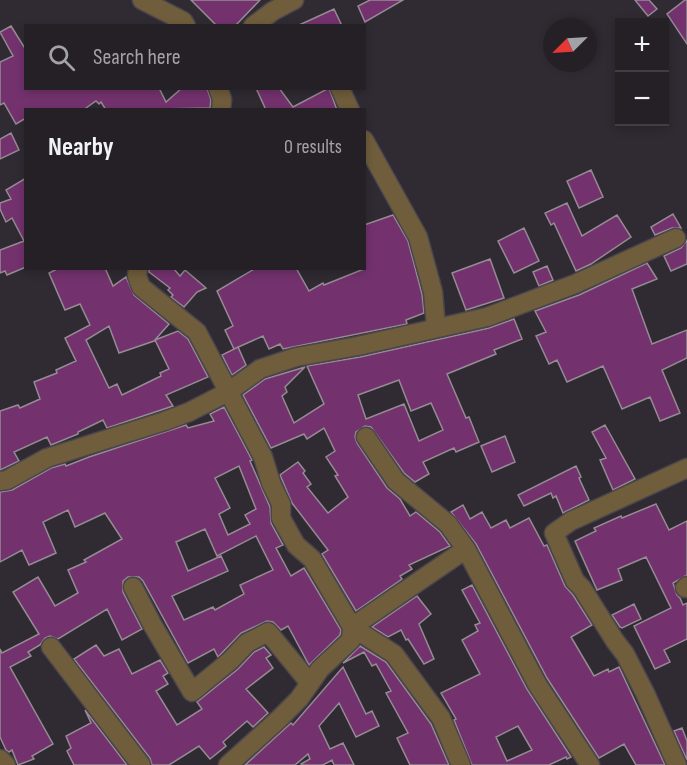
<!DOCTYPE html>
<html lang="en">
<head>
<meta charset="utf-8">
<style>
	:root { --surface:#242026; --page:#302d32; --text:#f1f3f6; --muted:#a3a3a7; --line:#413e43 }
	body { margin:0; font-family:"Sofia Sans Condensed",sans-serif; background:var(--page); color:var(--text) }
	.controls { position:absolute; right:18px; top:18px; display:grid; overflow:hidden; border-radius:0px; box-shadow:0 3px 9px #0003 }
	.controls button { width:54px; height:54px; display:grid; place-items:center; padding:0; border:0; border-bottom:2px solid var(--line); background:var(--surface); color:var(--text); font:30px sans-serif }
	.compass { position:absolute; left:543px; top:18px; width:54px; height:54px; border-radius:50%; background:var(--surface); box-shadow:0 3px 9px #0003; rotate:246deg }
	.list { margin:0; padding:0; list-style:none }
	h2 { display:flex; justify-content:space-between; align-items:center; height:78px; margin:0; padding:0 24px; font-size:26px }
	h2 small { font-size:20px; font-weight:400; color:var(--muted) }
	.icon { flex:none; width:33px; height:33px; fill:none; stroke:currentColor; stroke-width:2; stroke-linecap:round; stroke-linejoin:round }
	.map { position:relative; flex:none; width:687px; height:765px; overflow:hidden }
	.search { position:absolute; background:var(--surface); box-shadow:0 3px 9px #0003; left:24px; top:24px; width:342px; height:66px; display:flex; align-items:center; gap:15px; box-sizing:border-box; padding:0 21px; border-radius:0px; color:var(--muted); font-size:22px }
	.panel { position:absolute; background:var(--surface); box-shadow:0 3px 9px #0003; left:24px; top:108px; width:342px; height:162px; border-radius:0px }
	.map>svg:first-child { display:block }
	.building { fill:#73326e; stroke:#958b93; stroke-width:1.5; fill-rule:evenodd }
	.lines { fill:none; stroke-linecap:round; stroke-linejoin:round }
	.minor-casing { stroke:#4b464d; stroke-width:21 }
	.minor { stroke:#6f5d3b; stroke-width:18 }
</style>
</head>
<body>
<div class="map">
<svg width="687" height="765" viewBox="0 0 687 765">
	<rect width="100%" height="100%" fill="#302b33"/>
	<path class="building" d="M191,0H260L235,26H217Z
		M370,0H403L365,22L358,6Z
		M635,0H649L657,9L648,16Z
		M685,0H687V44L667,14Z
		M334,9L342,26H297Z
		M11,26L26,50V88H159L166,102L182,88H207L211,100L210,108L106,110L101,102L99,104L96,101L83,110H26V118L16,124L4,103L0,105V62L13,56L0,32Z
		M256,88H279L293,107L329,88L337,110H266Z
		M11,133L19,150L0,159V139Z
		M591,170L603,197L579,208L567,181Z
		M26,178V267L7,275L5,271L0,273V250L24,241L12,218L6,222L0,209V203L11,199L6,190Z
		M567,203L582,236L617,215L631,237L591,264L576,271L554,223L551,225L545,213Z
		M673,214L681,228H672L655,235L651,227Z
		M393,215L408,241L422,294L424,313L406,320L407,324L283,349L280,344L269,349L263,336L234,349L225,330L233,326L217,291L256,268H296L309,291L323,283L324,285L364,269V225Z
		M524,228L539,261L514,273L498,241Z
		M687,240V264L671,271L664,256L681,248Z
		M490,259L504,298L466,310L452,273Z
		M647,263L657,279L632,289L652,344L687,330V358L662,370L680,413L660,421L650,397L622,409L603,366L567,382L557,360L549,364L536,336L546,332L535,311L579,295Z
		M547,266L553,280L539,286L533,272Z
		M59,268H105L113,286L126,277L134,295L169,324L154,341L119,353L109,326L86,340L109,388L117,384L122,395L161,376L160,373L169,369L155,340L178,331L188,339L208,377L166,395L173,406L107,428L103,420L78,432V434L51,445L47,437L14,452L19,461L0,470V411L18,405L20,408L40,399L34,382L57,373L56,370L76,361L65,338L90,325L80,304L65,310L49,273Z
		M149,268H173L180,276L185,270L206,288L197,292L184,307L171,297L173,295L168,290L170,288L149,272Z
		M514,319L522,339L494,350L496,354L447,374L466,418L469,417L479,442L456,452L454,448L423,462L429,474L415,482L404,473L371,427L365,426L356,432L355,437L357,443L387,488L400,499L410,516L416,512L440,532L450,546L409,565L412,569L400,576L402,579L356,611L322,554L328,550L292,503L280,475L298,462L305,471L303,473L311,484L307,487L328,513L348,497L335,476L338,475L326,457L335,451L324,428L307,439L304,434L271,448L243,395L265,379L305,367L285,387L287,392L282,396L294,423L324,404L307,366L360,357L489,328ZM399,380L411,411L431,403L443,430L419,441L404,404L366,419L358,395Z
		M238,347L246,365L232,375L222,355Z
		M224,407L252,460L250,461L270,507L271,523L283,545L276,548L291,576L304,568L341,630L340,635L309,665L288,626L281,630L273,622L267,621L241,633L218,657L214,649L188,663L143,581L139,577H128L123,581V592L142,629L122,640L107,609L58,639L50,636L45,638L40,645L28,652L31,656L10,667L53,744L32,756L34,759L18,765L12,750L9,752L6,750L0,737V649L2,653L39,634L13,592L38,577L55,606L78,593L68,570L86,562L84,560L122,539L105,513L75,527L68,510L43,522L56,553L29,565L22,550L0,562V492L12,490L51,468L65,464L66,466L89,457L186,425L188,428L214,421L210,414ZM239,466L256,509L245,515L250,524L228,535L219,514L230,508L215,478ZM205,529L217,556L256,536L273,570L240,585L244,594L215,610L213,607L184,620L172,596L228,571L221,556L188,571L176,542Z
		M605,425L635,479L613,490L600,460L606,458L592,432Z
		M505,436L515,462L492,472L481,446Z
		M576,466L581,477L579,478L589,500L563,513L556,496L553,498L551,493L524,506L518,495Z
		M656,504L669,530L687,521V575L673,583L677,595L680,598L683,605L687,603V639L664,650L670,662L655,669L634,626L671,608L646,557L618,569L622,580L597,590L575,541L596,531L594,528L621,516L622,518Z
		M463,505L470,519L482,512L491,528L506,520L510,528L529,518L544,546L547,545L565,586L573,595L592,625L571,637L594,676L608,669L609,672L619,667L665,765H636L624,744L599,758L547,678L476,544L451,512Z
		M472,585L527,689L571,757L567,759L566,757L549,765H472L454,720L456,719L441,693L480,674L462,640L478,631L475,625L480,623L462,590ZM518,726L532,750L507,761L496,737Z
		M417,596L431,614L419,624L434,659L424,664L408,639L406,640L401,630L388,637L372,627Z
		M634,604L641,619L622,628L620,627L612,615Z
		M96,645L104,656L119,649L132,674L160,660L168,673L163,676L168,684L156,691L177,725L202,709L197,702L238,669L254,652L264,647L271,655L266,658L273,668L246,689L268,713L253,727L247,721L223,742L226,746L210,759L199,746L169,765H152L150,758L74,659Z
		M360,646L386,662L431,724L449,765H410L397,738L408,733L386,693L391,691L376,664L372,666L364,652L343,663Z
		M343,667L366,714L372,711L379,726L356,737L339,703L319,726L330,749L343,743L354,765H334L332,760L323,765H302L301,764L310,759L308,754L295,765H245L291,723L293,725Z
		M85,710L127,765H74L67,751L71,748L66,736L91,723Z
		M682,728L687,741V760L674,731Z"/>
	<g class="lines">
		<g class="minor-casing">
			<path id="minor" d="M142,0L183,21L186,26
				M253,26L273,11L294,0
				M218,88L222,99L221,110
				M340,88L350,110
				M364,140L418,237L433,292L436,327
				M138,268L137,276L141,287L197,332L263,457L271,483L281,504V518L296,545L312,559L352,627L466,549
				M366,437L396,481L448,524L466,549L537,684L590,765
				M0,481L7,480L47,458L165,421L189,412L228,392L260,369L296,357L358,346L487,317L575,284L676,238
				M133,587L152,624L192,692L231,660L247,643L268,632L309,682
				M685,588L687,586
				M51,647L141,765
				M0,759L6,765
				M228,765L279,719L299,699L320,669L351,640L352,627L394,654L441,718L461,765
				M677,765L645,693L625,654L615,641L582,588L575,581L554,533L571,521L687,468"/>
		</g>
		<use href="#minor" class="minor"/>
	</g>
</svg>
<div class="controls">
<button>+</button>
<button>−</button>
</div>
<svg class="compass" viewBox="-18 -18 36 36"><path d="M0-13l5 13h-10z" fill="#e53935"/><path d="M0 13l5-13h-10z" fill="#a3a3a7"/></svg>
<div class="search"><svg class="icon" aria-label="search" viewBox="0 0 24 24"><circle cx="10" cy="10" r="6"/><path d="M15 15l6 6"/></svg>Search here</div>
<section class="panel">
<h2>Nearby<small>0 results</small></h2>
<ul class="list">
</ul>
</section>
</div>
</body>
</html>
